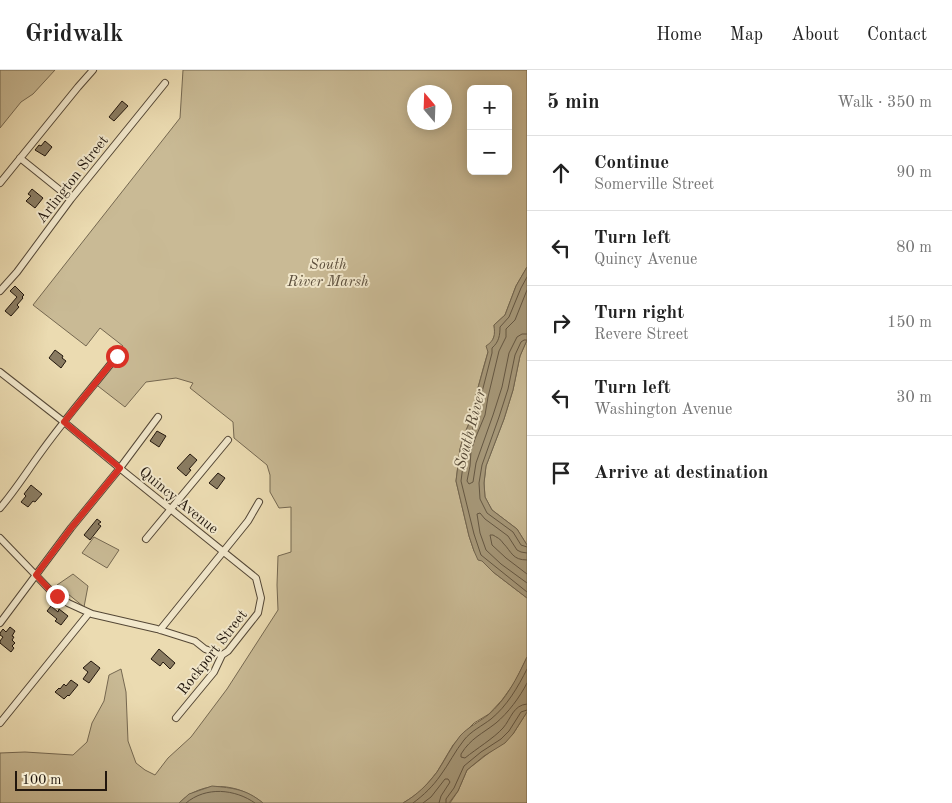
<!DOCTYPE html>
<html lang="en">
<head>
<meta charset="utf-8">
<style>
	:root { --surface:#fff; --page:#f2f2f2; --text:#222; --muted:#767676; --line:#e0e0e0 }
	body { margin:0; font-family:"Old Standard TT",serif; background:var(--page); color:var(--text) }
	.controls { position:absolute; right:15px; top:15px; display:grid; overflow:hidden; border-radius:8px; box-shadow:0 2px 12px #0003 }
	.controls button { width:45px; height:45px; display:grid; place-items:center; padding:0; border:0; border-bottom:1px solid var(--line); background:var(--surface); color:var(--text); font:25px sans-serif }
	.compass { position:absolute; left:407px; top:15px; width:45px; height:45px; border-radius:50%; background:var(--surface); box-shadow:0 2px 12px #0003; rotate:341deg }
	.scale { position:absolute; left:15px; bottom:12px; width:92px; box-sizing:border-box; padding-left:5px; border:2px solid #21160d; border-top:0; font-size:14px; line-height:18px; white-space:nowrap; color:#21160d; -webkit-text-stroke:4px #f2e8cc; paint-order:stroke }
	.stop { position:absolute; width:15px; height:15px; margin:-11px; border:4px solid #d93025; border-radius:50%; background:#fff }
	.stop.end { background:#d93025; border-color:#fff; box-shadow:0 1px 5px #0008 }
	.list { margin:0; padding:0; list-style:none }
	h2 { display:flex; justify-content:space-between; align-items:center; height:65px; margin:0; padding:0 20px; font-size:21px }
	h2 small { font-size:16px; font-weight:400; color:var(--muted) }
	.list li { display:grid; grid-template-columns:32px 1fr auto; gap:15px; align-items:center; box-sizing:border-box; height:75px; padding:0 20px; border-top:1px solid var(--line) }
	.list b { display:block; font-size:19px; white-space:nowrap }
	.list p { margin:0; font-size:16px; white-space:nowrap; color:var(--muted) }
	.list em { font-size:16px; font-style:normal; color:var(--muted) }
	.icon { flex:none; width:28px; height:28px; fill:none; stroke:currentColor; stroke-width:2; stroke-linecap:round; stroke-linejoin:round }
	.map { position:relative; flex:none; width:527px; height:733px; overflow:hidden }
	header { display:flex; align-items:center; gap:30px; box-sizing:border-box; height:70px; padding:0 25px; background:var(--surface); border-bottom:1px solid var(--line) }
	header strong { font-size:24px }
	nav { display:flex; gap:28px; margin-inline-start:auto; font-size:18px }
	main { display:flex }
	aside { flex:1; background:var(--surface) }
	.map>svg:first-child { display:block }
	.green { fill:#c9ba95; stroke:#756851; fill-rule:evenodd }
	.water { fill:#a69879; stroke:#71644e }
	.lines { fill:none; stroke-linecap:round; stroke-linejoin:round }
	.shore { stroke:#645743; stroke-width:1 }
	.building { fill:#8a7c62; stroke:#21160d }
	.minor-casing { stroke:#544736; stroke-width:8 }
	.minor { stroke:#f2e8cc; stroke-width:6 }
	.route { stroke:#d93025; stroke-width:6 }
	.labels { text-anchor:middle; stroke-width:4; stroke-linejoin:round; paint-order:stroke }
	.street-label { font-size:15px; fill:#21160d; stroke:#f2e8cc }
	.park-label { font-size:15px; font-style:italic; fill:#5c4f3d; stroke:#f2e8cc }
	.water-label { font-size:16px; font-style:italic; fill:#564a38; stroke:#f2e8cc }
</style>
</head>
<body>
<header>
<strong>Gridwalk</strong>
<nav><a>Home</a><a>Map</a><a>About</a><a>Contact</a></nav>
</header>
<main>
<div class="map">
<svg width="527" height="733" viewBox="0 0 527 733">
	<rect width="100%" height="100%" fill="#ebdbb1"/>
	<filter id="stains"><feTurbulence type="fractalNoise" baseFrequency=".004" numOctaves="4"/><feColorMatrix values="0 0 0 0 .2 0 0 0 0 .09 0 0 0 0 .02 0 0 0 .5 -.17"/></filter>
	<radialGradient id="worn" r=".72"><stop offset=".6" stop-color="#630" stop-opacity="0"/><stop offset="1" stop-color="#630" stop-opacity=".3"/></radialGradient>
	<path class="green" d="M0,0H55L33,24L21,32L0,58Z
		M183,0H527V197L516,216L505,245L494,255L495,264L488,282L483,299L476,325L474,342L464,365L460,379L456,411L469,466L474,481L493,502L527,528V587L515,612L502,630L489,644L474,653L462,665L453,675L437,702L423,719L411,728L403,733H263C238,713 203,709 179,733H0V683L25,682L73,685L87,672L92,653L104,631L109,605L121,599L126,622L128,671L136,693L145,700L155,705L168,688L191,667L227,619L278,540L277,515L278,486L291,482V437L279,438L270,422V405L267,395L234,368L233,352L190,318L193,313L176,308L146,312L125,337L94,313L123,276L100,258L86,276L33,235L180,48ZM471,19H508V101H471ZM414,22H444V52H414Z
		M527,270V475L517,459L492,440L485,427L484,413L486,396L504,349L513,320L520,286Z
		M94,467L119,480L107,498L82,483Z
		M73,504L88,516L84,537L57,515Z
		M527,642V733H450L458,721L467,700L513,664Z"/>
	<path class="water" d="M527,197V270L520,286L513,320L504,349L486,396L484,413L485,427L492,440L517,459L527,475V528L493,502L482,491L478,490L474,481L469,466L456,411L460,379L464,365L474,342L476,325L488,282L486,276C495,270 495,265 494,255L505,245L516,216Z
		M527,587V642L513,664L505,673L484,686L467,700L458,721L449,733H403C417,725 428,714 437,702C445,690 451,677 460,666C468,657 479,652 488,645C506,630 517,608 527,587Z
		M212,716C233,718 246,719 263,733H179L189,724Z"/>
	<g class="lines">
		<path class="shore" d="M527,207L521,218L509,247L500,257C500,265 499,272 492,278V283L481,326L479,344L469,367L465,380L461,411L474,464L481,485L527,522
			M527,220L515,250L506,259V267L499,281L488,327L485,345L475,369L471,381L470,396L467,411L469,414L473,412L476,393L493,345L502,317L509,283L517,267L522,264H527
			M527,270H524L521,272L515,285L508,319L499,347L482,395L479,413L480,429L487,443L513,462L521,475L527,477
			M527,483L521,482L517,480L508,466L485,449L480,443L477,444L480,463L486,480L501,494L527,513
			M527,490C512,490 512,482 503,473C501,469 496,467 493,465H490L492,475L506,488L527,504
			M527,613C520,627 508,643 496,653C482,664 471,668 461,684V687L465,688C476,679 494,668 503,658C511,649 513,635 527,634
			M186,733C206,716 235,719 255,733
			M413,733C424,725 433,716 440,706C449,694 455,681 464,670C471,661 482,656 491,649C507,636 518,617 527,599
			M423,733L431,727L445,709H448L450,712L441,726L439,733
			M446,733V729L454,718L464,696L481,682L501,669L509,661L521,642L527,640"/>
	</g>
	<path class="building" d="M122,31L128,36L114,51L109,47Z
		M45,71L52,77L45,86L35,80L39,75L41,76Z
		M32,119L43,128L35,138L26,131L31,126L28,124Z
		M15,216L24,225L22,227L23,228L17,235L19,237L11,246L5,241L17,227L10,221Z
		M55,280L63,286L62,288L66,291L61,298L49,288Z
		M157,361L166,366L159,377L150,371Z
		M190,384L197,390L189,399L191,400L186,406L177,398Z
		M218,403L225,408L217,419L209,413Z
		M31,415L42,424L35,432L33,431L28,437L21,432L26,426L24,424Z
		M97,449L101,452L98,454L101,456L90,470L84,465Z
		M51,536L58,542L59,539L68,546L61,555L55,551L57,549L47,541Z
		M10,557L15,561L12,566L14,567L12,570L15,573L12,576L14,578L11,582L0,573V571L3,567L0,565V563L3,559L6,562Z
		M159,579L175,593L170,599L163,592L160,596L151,589Z
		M91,591L100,598L89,613L83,609L88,602L83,598Z
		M71,610L78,615L69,626L68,625L64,629L55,622L59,618L60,619L64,614L66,616Z"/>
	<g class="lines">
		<g class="minor-casing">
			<path id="minor" d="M20,88L71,129
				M0,113L78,17L93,0
				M0,221L17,202L71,129L165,13
				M0,302L64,352L122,400L256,508L261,528L258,543L228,581L222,585L214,602L176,648
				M0,438C14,422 26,403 39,385C63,351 91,319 117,286
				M0,468L50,520L68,533L92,544L157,559L195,571L205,579L222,585
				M146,469L228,370
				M0,553L71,458L120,398L158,347
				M160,560L248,451L259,432
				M0,653L89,543"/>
		</g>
		<use href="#minor" class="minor"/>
	</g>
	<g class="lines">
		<path class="route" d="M57,526L50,520L36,505L71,458L120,398L64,352L117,286"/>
	</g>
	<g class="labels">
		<g class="street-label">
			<text transform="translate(72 109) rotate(-52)" y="5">Arlington Street</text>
			<text transform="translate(179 430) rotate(39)" y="5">Quincy Avenue</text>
			<text transform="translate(212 582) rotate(-52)" y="5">Rockport Street</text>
		</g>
		<g class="park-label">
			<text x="328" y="199">South<tspan x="328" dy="17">River Marsh</tspan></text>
		</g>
		<g class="water-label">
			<text transform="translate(469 359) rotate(-75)" y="6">South River</text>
		</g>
	</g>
	<rect width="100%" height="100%" filter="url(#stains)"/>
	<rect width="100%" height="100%" fill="url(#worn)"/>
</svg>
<div class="controls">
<button>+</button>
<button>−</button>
</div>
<svg class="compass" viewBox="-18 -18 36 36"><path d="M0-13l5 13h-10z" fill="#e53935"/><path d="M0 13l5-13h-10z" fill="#767676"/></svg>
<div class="scale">100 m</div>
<div class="stop" style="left:117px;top:286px"></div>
<div class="stop end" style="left:57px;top:526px"></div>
</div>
<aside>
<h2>5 min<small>Walk · 350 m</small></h2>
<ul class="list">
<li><svg class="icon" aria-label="ahead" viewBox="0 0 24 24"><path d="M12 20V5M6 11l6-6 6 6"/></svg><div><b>Continue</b><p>Somerville Street</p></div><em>90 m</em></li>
<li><svg class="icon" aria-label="left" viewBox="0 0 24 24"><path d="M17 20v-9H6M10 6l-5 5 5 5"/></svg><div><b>Turn left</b><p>Quincy Avenue</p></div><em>80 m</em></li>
<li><svg class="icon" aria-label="right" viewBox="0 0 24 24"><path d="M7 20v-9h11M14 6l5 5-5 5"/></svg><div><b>Turn right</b><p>Revere Street</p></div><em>150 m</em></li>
<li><svg class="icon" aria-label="left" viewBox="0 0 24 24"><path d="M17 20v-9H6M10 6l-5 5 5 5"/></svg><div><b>Turn left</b><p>Washington Avenue</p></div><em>30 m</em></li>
<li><svg class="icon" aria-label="arrive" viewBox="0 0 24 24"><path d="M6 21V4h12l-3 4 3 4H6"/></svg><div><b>Arrive at destination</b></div></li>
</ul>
</aside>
</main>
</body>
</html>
